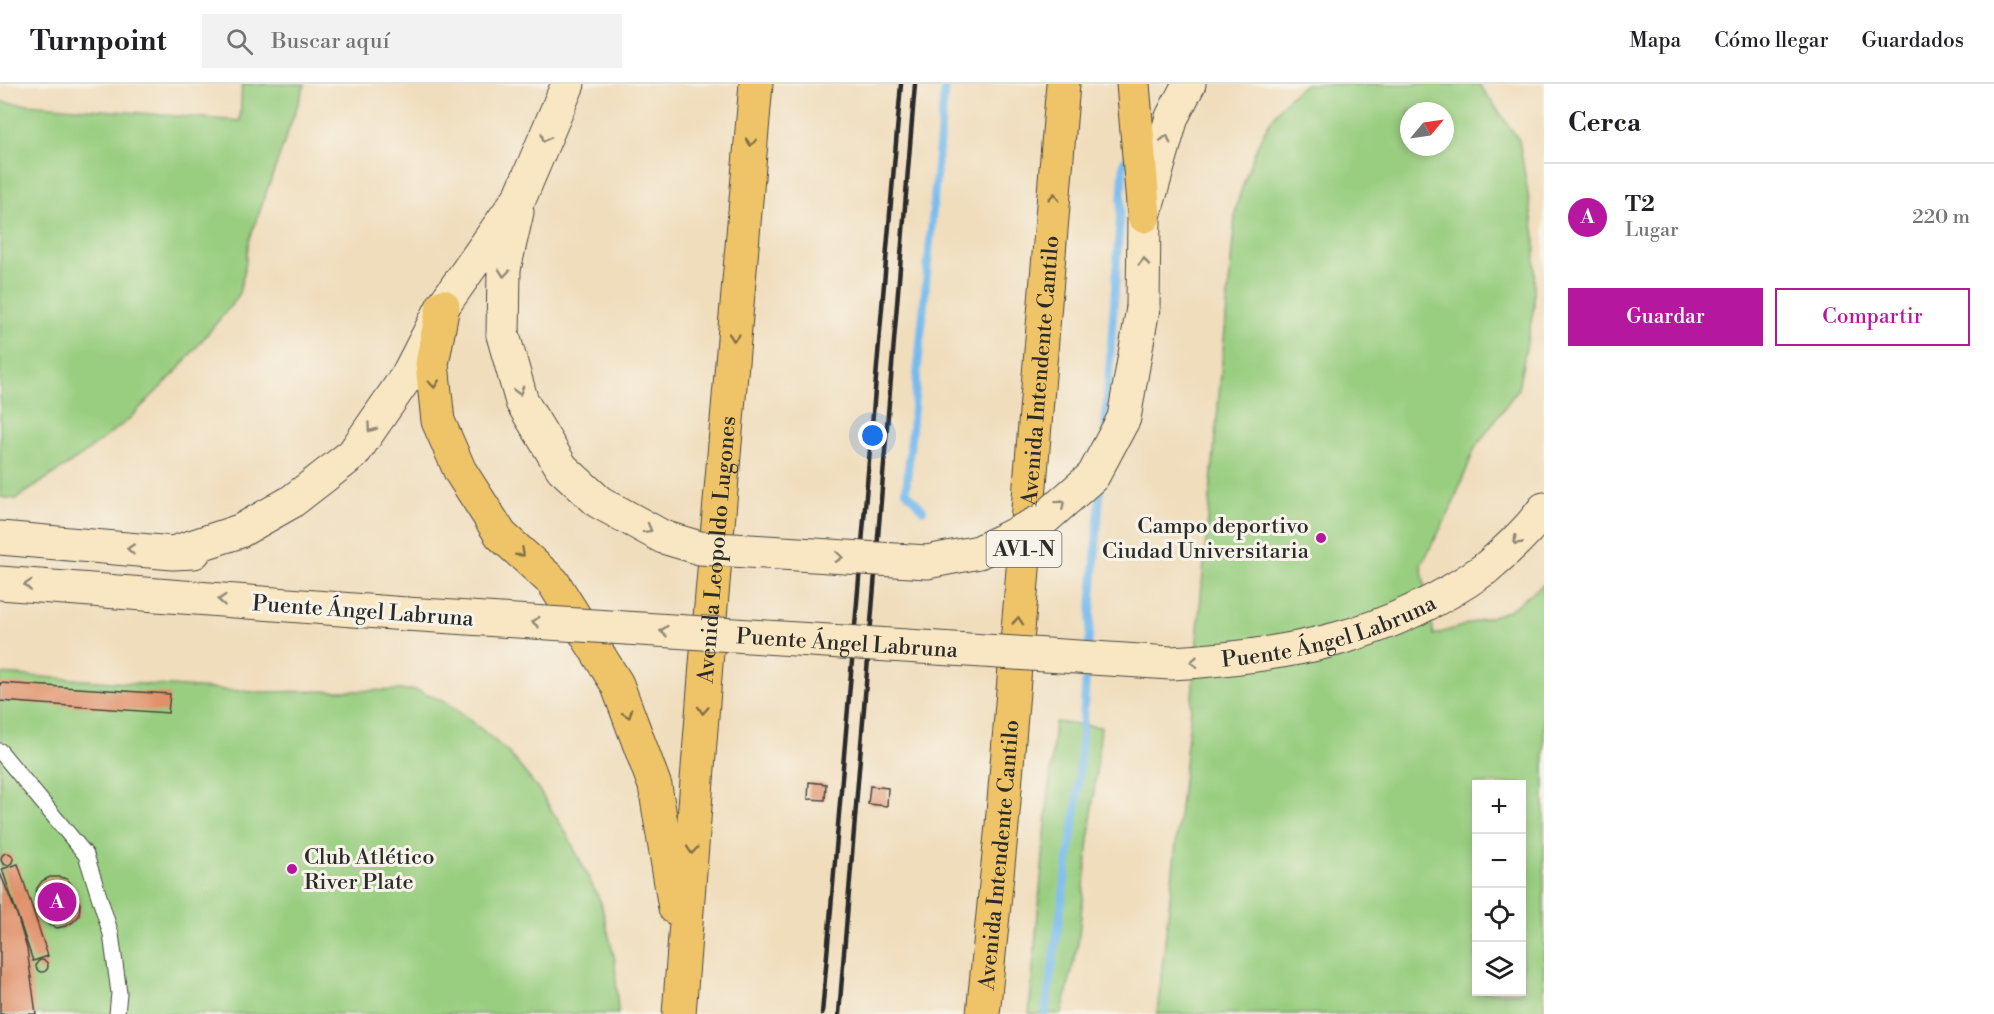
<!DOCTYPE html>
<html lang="es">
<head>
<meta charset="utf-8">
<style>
	:root { --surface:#fff; --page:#f2f2f2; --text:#202124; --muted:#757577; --line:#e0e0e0; --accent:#b5179e }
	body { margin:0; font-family:"Libre Bodoni",serif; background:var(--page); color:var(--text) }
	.controls { position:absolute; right:18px; bottom:18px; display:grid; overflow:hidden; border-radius:0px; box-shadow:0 3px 9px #0003 }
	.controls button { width:54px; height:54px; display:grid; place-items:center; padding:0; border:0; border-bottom:2px solid var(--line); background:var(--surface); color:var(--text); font:30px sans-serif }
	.compass { position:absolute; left:1400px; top:18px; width:54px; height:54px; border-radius:50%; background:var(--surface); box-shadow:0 3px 9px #0003; rotate:61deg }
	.you { position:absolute; left:873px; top:352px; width:21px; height:21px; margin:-15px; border:4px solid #fff; border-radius:50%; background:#1a73e8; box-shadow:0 0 0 9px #1a73e833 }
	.badge { display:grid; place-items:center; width:39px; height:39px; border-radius:50%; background:var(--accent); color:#fff; font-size:20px; font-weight:700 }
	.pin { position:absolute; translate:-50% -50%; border:3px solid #fff; box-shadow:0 2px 6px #0006 }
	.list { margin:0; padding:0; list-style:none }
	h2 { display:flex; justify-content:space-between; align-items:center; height:78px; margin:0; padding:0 24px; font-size:26px }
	h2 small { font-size:20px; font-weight:400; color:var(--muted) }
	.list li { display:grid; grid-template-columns:39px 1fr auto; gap:18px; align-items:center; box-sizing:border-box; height:108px; padding:0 24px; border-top:2px solid var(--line) }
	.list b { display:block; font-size:22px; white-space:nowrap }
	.list p { margin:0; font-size:20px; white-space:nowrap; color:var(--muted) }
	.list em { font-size:20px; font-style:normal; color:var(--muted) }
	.actions { display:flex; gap:12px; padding:18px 24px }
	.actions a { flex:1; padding:14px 0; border:2px solid var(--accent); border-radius:0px; text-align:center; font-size:21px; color:var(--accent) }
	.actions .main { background:var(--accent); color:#fff }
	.icon { flex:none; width:33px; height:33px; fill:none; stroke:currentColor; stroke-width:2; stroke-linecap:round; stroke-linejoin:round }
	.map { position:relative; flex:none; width:1544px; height:930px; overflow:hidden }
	header { display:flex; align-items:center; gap:36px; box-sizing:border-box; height:84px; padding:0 30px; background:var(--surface); border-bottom:2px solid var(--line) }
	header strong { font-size:28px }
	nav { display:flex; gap:33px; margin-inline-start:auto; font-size:21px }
	.search { width:420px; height:54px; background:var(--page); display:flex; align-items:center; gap:15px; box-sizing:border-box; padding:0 21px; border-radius:0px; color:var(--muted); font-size:22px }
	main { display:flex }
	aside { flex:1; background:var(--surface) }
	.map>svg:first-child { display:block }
	.green { fill:#99ce80; stroke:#627c56; stroke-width:1.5; fill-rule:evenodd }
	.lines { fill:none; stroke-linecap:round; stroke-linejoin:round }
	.stream { stroke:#77bbed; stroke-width:8 }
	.building { fill:#e0916a }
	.lane-casing { stroke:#494641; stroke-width:17 }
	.secondary-casing { stroke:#494641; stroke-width:35 }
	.highway-casing { stroke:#494641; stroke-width:35 }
	.lane { stroke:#fff; stroke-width:15 }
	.secondary { stroke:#f9e7c3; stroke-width:33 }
	.highway { stroke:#efc469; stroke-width:33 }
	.rail { stroke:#2b2b2b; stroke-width:4.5 }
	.secondary-bridge-casing { stroke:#494641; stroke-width:35; stroke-linecap:butt }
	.secondary-bridge { stroke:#f9e7c3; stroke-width:33 }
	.oneway { stroke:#928977 }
	.oneway2 { stroke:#837047 }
	.poi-dot { fill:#b5179e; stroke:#f7f3e8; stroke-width:2 }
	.labels { text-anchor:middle; stroke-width:6; stroke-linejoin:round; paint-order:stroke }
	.shield { fill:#f7f3e8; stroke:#686764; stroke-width:1.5 }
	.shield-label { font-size:21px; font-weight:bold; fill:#2b2b2b }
	.street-label { font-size:22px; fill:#2b2b2b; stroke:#f7f3e8 }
	.poi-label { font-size:22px; fill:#2b2b2b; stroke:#f7f3e8; text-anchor:end }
</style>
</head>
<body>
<header>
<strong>Turnpoint</strong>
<div class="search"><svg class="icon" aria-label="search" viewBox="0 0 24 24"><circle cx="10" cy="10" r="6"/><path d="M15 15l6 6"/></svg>Buscar aquí</div>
<nav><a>Mapa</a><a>Cómo llegar</a><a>Guardados</a></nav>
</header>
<main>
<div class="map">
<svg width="1544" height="930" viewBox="0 0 1544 930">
	<rect width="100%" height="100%" fill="#f7f3e8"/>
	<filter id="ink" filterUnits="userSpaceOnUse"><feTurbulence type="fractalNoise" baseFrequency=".0167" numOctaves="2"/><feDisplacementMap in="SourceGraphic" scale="12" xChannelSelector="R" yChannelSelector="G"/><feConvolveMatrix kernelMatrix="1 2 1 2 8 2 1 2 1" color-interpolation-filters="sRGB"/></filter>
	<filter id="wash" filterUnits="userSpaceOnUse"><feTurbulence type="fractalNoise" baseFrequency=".008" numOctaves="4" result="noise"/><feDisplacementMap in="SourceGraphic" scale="24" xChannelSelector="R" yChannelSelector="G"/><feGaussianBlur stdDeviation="1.35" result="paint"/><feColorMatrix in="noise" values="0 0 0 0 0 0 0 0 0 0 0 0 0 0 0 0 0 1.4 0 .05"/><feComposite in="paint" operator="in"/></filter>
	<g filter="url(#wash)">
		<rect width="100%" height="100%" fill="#f0ddbc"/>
		<path class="green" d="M242,0H305L249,157L244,189L238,213L175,289L128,336L81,372L16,415L0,413V18L240,37Z
			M1305,0H1479L1519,56L1535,152L1534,223L1518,305L1475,364L1450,427L1421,481L1434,551L1508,527L1544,500V930H1157L1190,634L1236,123C1250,78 1264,29 1305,0ZM1409,27H1445V63H1409ZM1476,700H1522V908H1476Z
			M0,590L254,608L416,606L445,618L469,635L509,669L538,705L567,750L601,819L615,877L618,930H0Z
			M1055,638L1101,643L1078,859L1062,930H1029Z"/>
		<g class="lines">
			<path class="stream" d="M1105,345L1124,77
				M923,426L906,407L945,0
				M1088,566L1101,397
				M1045,930L1077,718L1087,579"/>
		</g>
		<g id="blocks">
			<path class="building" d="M0,599L170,610L168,629L0,617Z
				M809,698L826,700L825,716L808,715Z
				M870,702L888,704L887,722L868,720Z
				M1 775a6 6 0 1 1 12 0a6 6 0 1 1-12 0Z
				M18,780L48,872L33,877L2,785Z
				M0,789L17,831L27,865L36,930H0Z
				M50,793H59L67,795L74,804L80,820L79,832L73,838L66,842L57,844L49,841L41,832L35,815L37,804L42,797Z
				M36 882a6 6 0 1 1 12 0a6 6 0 1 1-12 0Z"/>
		</g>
	</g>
	<g filter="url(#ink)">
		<use href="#blocks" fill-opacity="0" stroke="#494641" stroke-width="1.5"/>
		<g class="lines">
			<g class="lane-casing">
				<path id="lane" d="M0,667L86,771L111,850L119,909L117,930"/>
			</g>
			<g class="secondary-casing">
				<path id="secondary" d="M1143,224L1144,132L1172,33L1189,0
					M503,251L504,185L517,128
					M0,454L173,469L194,468
					M173,469L240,447L291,418L353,370L407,292L443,222L521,111L568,0
					M1485,485C1507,466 1527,448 1544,425
					M0,499L406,530"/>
			</g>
			<g class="highway-casing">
				<g id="highway">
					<path d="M1133,0L1144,132"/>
					<path d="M443,222L432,280L438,337L460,387L501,451L553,498L617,600L655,702L675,824"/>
					<path id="s1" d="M679,930L706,580L756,0"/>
					<path id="s2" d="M983,930L1002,741L1063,0"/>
				</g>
			</g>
			<use href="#lane" class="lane"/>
			<use href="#secondary" class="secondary"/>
			<use href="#highway" class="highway"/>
			<path class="rail" d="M822,930L901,0
				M839,930L915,0"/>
			<g class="secondary-bridge-casing">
				<g id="secondary-bridge">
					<path d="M503,251L522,318L562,384L599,418L663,453L700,464L927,478L979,468L1043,436L1093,392L1124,334L1143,224"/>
					<path id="s3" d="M406,530L1171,579C1289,572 1387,554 1485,485"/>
				</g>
			</g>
			<use href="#secondary-bridge" class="secondary-bridge"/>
		</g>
		<defs><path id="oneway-chevron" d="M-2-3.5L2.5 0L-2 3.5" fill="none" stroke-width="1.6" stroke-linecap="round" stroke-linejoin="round" transform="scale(1.5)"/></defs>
		<g class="oneway">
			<use href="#oneway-chevron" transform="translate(545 54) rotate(113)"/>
			<use href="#oneway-chevron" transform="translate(1166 55) rotate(-74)"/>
			<use href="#oneway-chevron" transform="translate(1144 178) rotate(-89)"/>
			<use href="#oneway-chevron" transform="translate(504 189) rotate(95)"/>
			<use href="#oneway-chevron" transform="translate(519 307) rotate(74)"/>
			<use href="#oneway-chevron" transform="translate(371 344) rotate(125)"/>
			<use href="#oneway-chevron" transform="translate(1061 420) rotate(-42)"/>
			<use href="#oneway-chevron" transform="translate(648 445) rotate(29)"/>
			<use href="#oneway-chevron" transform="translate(1517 457) rotate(134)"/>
			<use href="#oneway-chevron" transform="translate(131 465) rotate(-175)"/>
			<use href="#oneway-chevron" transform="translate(839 473) rotate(4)"/>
			<use href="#oneway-chevron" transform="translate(28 501) rotate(-176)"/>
			<use href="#oneway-chevron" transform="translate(222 516) rotate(-176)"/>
			<use href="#oneway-chevron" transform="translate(536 538) rotate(-176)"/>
			<use href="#oneway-chevron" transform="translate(664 547) rotate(-176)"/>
			<use href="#oneway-chevron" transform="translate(1194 578) rotate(176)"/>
		</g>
		<g class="oneway2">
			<use href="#oneway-chevron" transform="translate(751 58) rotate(95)"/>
			<use href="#oneway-chevron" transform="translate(1054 113) rotate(-85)"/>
			<use href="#oneway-chevron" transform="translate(734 253) rotate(95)"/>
			<use href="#oneway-chevron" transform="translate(434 300) rotate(84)"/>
			<use href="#oneway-chevron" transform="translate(521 469) rotate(43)"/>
			<use href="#oneway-chevron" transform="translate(1018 537) rotate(-86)"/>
			<use href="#oneway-chevron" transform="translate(703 626) rotate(94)"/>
			<use href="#oneway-chevron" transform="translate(628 630) rotate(69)"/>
			<use href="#oneway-chevron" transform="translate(692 766) rotate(95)"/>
		</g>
	</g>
	<g class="poi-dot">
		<circle cx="1321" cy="454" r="6"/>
		<circle cx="292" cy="785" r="6"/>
	</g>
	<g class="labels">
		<rect class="shield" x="986.5" y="447" width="75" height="36" rx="4.5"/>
		<g class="shield-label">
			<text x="1024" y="472">AV1-N</text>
		</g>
		<g class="street-label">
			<text dy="8" stroke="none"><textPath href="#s2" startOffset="646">Avenida Intendente Cantilo</textPath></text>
			<text dy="8" stroke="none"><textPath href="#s1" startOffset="466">Avenida Leopoldo Lugones</textPath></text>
			<text transform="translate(363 526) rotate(4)" y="8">Puente Ángel Labruna</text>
			<text dy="8" stroke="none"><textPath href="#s3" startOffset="928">Puente Ángel Labruna</textPath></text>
			<text dy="8" stroke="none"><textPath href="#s3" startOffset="442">Puente Ángel Labruna</textPath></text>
			<text dy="8" stroke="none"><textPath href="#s2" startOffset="160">Avenida Intendente Cantilo</textPath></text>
		</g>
		<g class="poi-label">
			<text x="1309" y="449">Campo deportivo<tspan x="1309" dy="25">Ciudad Universitaria</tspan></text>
			<text x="304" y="780" text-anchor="start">Club Atlético<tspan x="304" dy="25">River Plate</tspan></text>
		</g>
	</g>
</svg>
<div class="controls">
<button>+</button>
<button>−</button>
<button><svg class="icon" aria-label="locate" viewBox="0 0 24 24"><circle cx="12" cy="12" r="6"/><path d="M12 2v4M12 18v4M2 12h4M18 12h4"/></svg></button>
<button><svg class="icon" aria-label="layers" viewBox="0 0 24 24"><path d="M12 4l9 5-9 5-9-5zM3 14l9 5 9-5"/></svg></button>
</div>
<svg class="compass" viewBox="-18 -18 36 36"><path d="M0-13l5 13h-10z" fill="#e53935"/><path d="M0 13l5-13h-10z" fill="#757577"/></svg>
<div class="you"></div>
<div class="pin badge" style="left:57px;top:818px">A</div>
</div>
<aside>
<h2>Cerca<small></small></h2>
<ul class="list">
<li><span class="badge">A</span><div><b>T2</b><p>Lugar</p></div><em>220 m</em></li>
</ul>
<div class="actions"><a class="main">Guardar</a><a>Compartir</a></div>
</aside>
</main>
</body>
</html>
